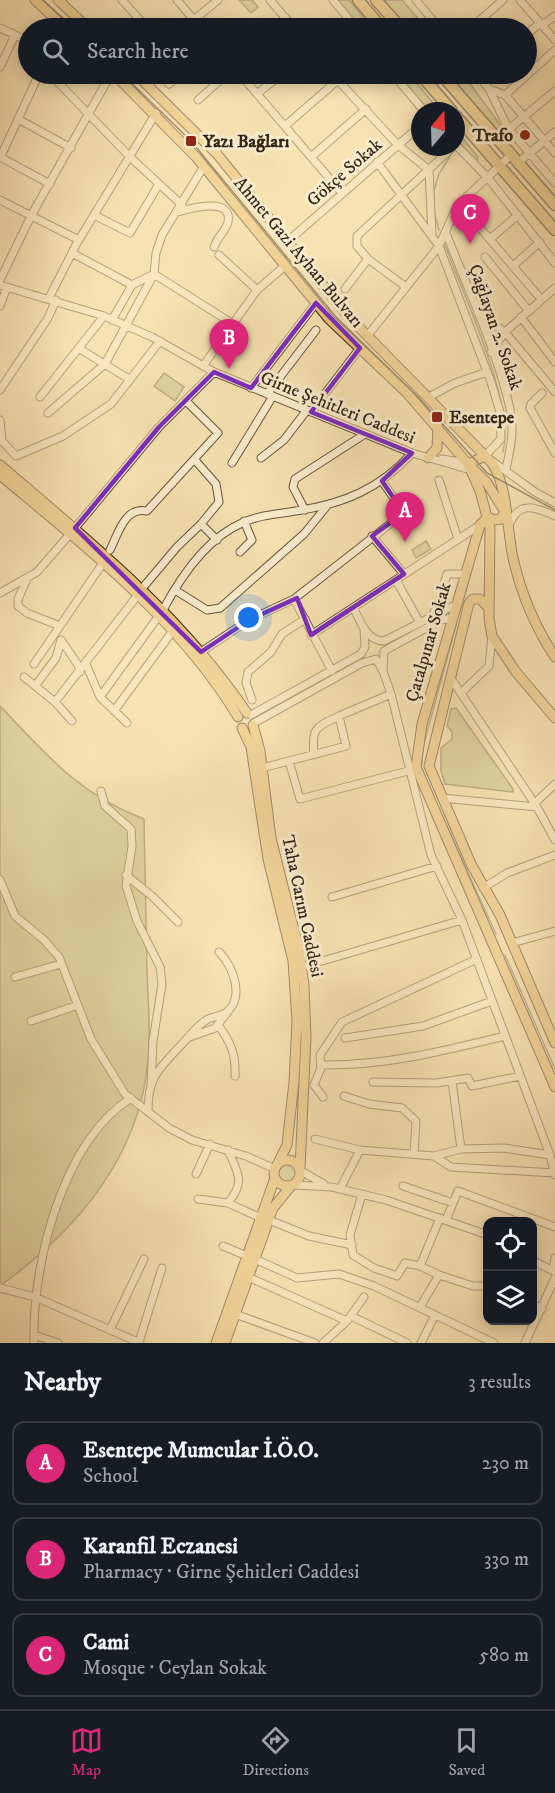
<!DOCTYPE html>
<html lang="en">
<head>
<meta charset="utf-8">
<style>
	:root { --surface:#171b24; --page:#242831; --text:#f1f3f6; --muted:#9ea1a6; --line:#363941; --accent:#db2777 }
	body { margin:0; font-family:"IM FELL DW Pica",serif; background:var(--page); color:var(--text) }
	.controls { position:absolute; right:18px; bottom:18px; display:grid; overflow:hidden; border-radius:12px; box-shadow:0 3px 15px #0003 }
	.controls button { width:54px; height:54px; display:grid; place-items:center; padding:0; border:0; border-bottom:2px solid var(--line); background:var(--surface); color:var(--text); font:30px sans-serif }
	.compass { position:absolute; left:411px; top:102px; width:54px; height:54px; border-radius:50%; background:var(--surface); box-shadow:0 3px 15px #0003; rotate:19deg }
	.you { position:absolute; left:249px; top:618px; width:21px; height:21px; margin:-15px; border:4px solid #fff; border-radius:50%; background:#1a73e8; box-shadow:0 0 0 9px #1a73e833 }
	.badge { display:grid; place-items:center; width:39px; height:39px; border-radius:50%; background:var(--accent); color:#fff; font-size:20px; font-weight:700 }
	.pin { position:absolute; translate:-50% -50px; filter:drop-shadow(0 2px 3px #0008) }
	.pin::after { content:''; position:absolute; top:32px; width:21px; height:18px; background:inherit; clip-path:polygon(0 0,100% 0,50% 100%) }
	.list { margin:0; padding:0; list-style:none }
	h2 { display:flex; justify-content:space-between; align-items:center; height:78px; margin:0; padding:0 24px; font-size:26px }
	h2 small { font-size:20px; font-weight:400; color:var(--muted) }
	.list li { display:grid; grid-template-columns:39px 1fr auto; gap:18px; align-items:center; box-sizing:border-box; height:84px; margin:0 12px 12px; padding:0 12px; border:2px solid var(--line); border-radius:12px }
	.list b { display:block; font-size:22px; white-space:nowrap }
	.list p { margin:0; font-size:20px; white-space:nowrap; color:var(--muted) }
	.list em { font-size:20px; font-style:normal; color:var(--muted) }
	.icon { flex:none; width:33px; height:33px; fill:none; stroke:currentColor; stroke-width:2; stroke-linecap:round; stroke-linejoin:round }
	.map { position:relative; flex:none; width:555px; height:1343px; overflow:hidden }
	.search { position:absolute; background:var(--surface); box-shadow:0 3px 15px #0003; left:18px; right:18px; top:18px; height:66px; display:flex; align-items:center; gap:15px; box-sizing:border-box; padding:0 21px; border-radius:33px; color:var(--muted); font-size:22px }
	.sheet { height:366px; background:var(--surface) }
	nav { display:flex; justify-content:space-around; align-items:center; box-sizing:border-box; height:84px; border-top:2px solid var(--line); background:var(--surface); font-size:16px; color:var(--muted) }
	nav a { display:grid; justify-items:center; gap:3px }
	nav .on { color:var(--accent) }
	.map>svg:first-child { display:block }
	.green { fill:#c4c187; stroke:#7b724f; stroke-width:1.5 }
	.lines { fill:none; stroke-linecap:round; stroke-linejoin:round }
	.stream { stroke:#757f76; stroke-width:1.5 }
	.minor-casing { stroke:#64543e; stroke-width:9 }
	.major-casing { stroke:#322417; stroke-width:11 }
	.highway-casing { stroke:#322417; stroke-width:13 }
	.minor { stroke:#faeccd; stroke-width:7 }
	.major { stroke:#ecc179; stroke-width:9 }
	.highway { stroke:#ecc179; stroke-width:10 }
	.tram { stroke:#322417; stroke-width:1.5 }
	.marked { fill:none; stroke:#7b2cbf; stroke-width:4.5; stroke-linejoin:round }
	.poi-dot { fill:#8f2418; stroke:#faeccd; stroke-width:2 }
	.labels { text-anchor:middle; stroke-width:6; stroke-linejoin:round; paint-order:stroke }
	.poi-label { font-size:18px; font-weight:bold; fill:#322417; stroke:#faeccd; text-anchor:start }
	.street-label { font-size:18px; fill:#322417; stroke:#faeccd }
</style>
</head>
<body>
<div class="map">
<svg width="555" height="1343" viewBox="0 0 555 1343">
	<rect width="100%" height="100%" fill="#f8e2b2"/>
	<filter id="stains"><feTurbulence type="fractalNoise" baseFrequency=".00333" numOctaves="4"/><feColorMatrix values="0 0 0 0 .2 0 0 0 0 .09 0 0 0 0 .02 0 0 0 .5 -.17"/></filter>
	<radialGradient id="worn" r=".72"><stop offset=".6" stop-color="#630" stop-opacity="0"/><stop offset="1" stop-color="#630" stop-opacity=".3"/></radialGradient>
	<path class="green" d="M239,0H252L258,7L251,13Z
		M335,0H349L372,28H358Z
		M383,0H402L426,28H408Z
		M395,74H409L440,111H428Z
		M448,74H463L501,126L497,129Z
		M456,130L478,157L476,165L456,142Z
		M164,373L184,387L175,401L154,386Z
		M426,541L431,549L416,558L412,550Z
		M0,706C46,754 79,795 144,819C145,869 146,919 147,969C148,1000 151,1031 148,1061C139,1159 76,1231 0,1286Z
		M456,708L513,789V792L445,784L441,771V748L452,739V732L447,726L451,709Z
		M277 1173a10 10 0 1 1 20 0a10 10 0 1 1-20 0Z"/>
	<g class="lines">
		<path class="stream" d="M433,194L439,174L452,153
			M434,211L439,230
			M444,243C463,293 515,403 503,452
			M464,597L468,583
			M423,747L456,626
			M422,763V755
			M439,809L496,934
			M505,955L555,1069"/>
		<g class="minor-casing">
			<path id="minor" d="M122,0L147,28
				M177,0L201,28
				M270,0L294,28
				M333,0L356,28
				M416,0L439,28
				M520,0L555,40
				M542,25L555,16
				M0,28L28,41
				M184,28L218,0
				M275,28L286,18
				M471,28L503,0
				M526,35L540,23
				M0,67L15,35
				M50,74L130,157L182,205
				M160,74L169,84L181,74
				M240,74L342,193
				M332,74L397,144L429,170L432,234
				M393,74L424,111
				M477,74L489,89L508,128L555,183
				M489,89L505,95L555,153
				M257,94L282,74
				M505,95L555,50
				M198,100L227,74
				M18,119L71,148
				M285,126L338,80
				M497,139L555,91
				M456,145L488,178L555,263
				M0,157L50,184
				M311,157L366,109
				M0,158L39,74
				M377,162L439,246L491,382L500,412L501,439L485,456L535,492L555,503
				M519,162L555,132
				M0,200L79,240
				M177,212C189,209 233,196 228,222C226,231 217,237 214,247
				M94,215L130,233L159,184
				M469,215L541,299
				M446,233C467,287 500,357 511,414C514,433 510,451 506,469
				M490,239L518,215
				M288,241L420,126
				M72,253L132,285
				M219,255L257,290
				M485,257L528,310
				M513,266L540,242
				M0,280L32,214L111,74
				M0,285L104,316L152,337L214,372L412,453L471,470
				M406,287L368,259L357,246V236L453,147
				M345,289L368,259
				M49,298L77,243L156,113
				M0,306L7,287
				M478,313L505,332L555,392
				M521,317L555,362
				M112,320L132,285L154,274L233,324
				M368,335L439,246L457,206L512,154
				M80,349L129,379
				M491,352L505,332L555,288
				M203,366L257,290L286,265
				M251,388L316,303
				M0,390L48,318L56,300
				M542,393L531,404L530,408L555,453
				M267,394L316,330
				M40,397L104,316
				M429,397L455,383L487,372
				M311,412L360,348
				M48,413L105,364L154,274L156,253L162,235L204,166
				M0,420L2,441L16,456L63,436L111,404L160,341
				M261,458L284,440L307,410
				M442,459L466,463
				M195,460L216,484L219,502L201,524L217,540
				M232,463L273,396
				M439,480L458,539
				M305,510L293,487L295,479L365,434
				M509,526C518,500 536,507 555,516
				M75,528L159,427L214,372
				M372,536L404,574
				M110,550C118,534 125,506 147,511L218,433L186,401
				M240,552L252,540L244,521
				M28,577L18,599V606L27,613L60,626
				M396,580L420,623
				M145,585L177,547L201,524
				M175,590L207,610L220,608L304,534L326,507
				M0,593L37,572L70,534
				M294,599L332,671
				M354,609C360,621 367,641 384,641L457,604
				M163,610C180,578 207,538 242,523C259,515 277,514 296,511C343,504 380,489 412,453
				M432,616L440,600L447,574H465
				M311,635L480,525
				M61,640L78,665L80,672
				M201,652L249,620L294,599L404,513L382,481
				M34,664L103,563
				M86,664L100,697L127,723
				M383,671L384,651L441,620L452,618
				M24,677L55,702L72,721
				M450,677L537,807
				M35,686L56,658L61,640
				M461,693L489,666L492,636
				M100,697L158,617
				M252,700L246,683L248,672L271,652L282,634L305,619
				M55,702L137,596
				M114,711L172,632
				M251,715L361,654L365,647L364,628
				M254,723L362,663L376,659L383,671L391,694L431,855L462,920L550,1155L555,1175
				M314,755C311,728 316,727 339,716
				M289,761L300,799L408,771
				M262,768L346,746L339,716L391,694
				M101,791L105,806L131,829L132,846L126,886L137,921L160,967L162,984L153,1041L151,1084
				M442,798L537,807L555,840
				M535,803L555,784
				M126,875L153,897L178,922
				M0,880L15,916L44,940L59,957L91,1039L125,1094L169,1128L192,1140L246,1156L275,1169
				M483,888L507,873L555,855
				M332,897L437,866
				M512,943L555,931
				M302,967L462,920
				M15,977L61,964
				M31,1021L75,1006
				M218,1025C231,1042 236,1055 235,1076
				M187,1038L215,1028L227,1013
				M345,1038L423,1026L492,1001
				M321,1065C384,1066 444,1051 505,1036
				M452,1081L461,1149
				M373,1082L437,1083L468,1078L472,1086L520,1076
				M344,1096L369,1104L402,1108L416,1121L414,1154
				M323,1097L314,1085L321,1068L320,1055L342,1022L477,959
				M148,1110C148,1076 160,1068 182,1044C191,1035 197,1025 208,1019C215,1016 224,1016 229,1010C244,994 232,965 219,952
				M315,1139L360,1150L434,1156L461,1149L504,1148L550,1155
				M434,1156L451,1167L555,1173
				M301,1171L324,1184
				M196,1174L210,1144
				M294,1185L332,1187L386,1200L488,1235
				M403,1186L453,1203
				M340,1189L360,1150
				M362,1194L350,1235L353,1255L374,1268L397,1276L405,1263L420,1266
				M198,1199L228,1203L261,1218
				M228,1203C246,1181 238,1174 228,1150
				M269,1220L309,1236L352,1245
				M446,1220L458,1191L555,1227
				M223,1246L247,1256
				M255,1259L297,1278L339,1274L374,1286L494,1343
				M532,1260L555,1272
				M553,1271L555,1258
				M439,1275L420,1266L440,1218
				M248,1277L347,1321
				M0,1288L35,1297L140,1343
				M532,1304L542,1309
				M420,1307L439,1275L473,1286H488
				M235,1314L315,1343
				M351,1316L407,1343
				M110,1330L144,1259
				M34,1335L58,1343
				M139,1342L162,1268
				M34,1343C32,1265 62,1142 131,1098
				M323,1343L347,1321L364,1297
				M421,1343L435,1315
				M525,1343L555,1278"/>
		</g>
		<g class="major-casing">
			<path id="major" d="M35,0L65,28
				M58,0L88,28
				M114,74L196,157L329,319L407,393L468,464L480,491L490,528L489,618L492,636L516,672L555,718
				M136,74L217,154L347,315L492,463C508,486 507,531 513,558C521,593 535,627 555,657
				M485,456L468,464L487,483L505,512L501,519L494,520L488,517L480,525L422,724L416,767L555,1087
				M428,458L437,448L438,427
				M0,465C89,541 181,615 247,713
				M0,475C86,547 180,620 238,717
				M489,608L480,599H473L469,603L429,766L471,864L500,915L555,1043
				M253,725L260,751L271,838L299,950L304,985L306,1037L300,1168
				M242,728L251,747L268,859L293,961L297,1021L294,1082L287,1145L278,1163
				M274 1173a13 13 0 1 1 26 0a13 13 0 1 1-26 0Z
				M216,1343L275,1178
				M225,1343L273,1208L291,1186"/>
		</g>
		<g class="highway-casing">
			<path id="highway" d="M358,0L382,28
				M376,0L401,28
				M420,74L452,111
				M441,74L555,205
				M456,116L555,230"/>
		</g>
		<use href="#minor" class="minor"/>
		<use href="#major" class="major"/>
		<use href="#highway" class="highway"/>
		<path class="tram" d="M43,0L74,28
			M122,74L191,141L336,317L419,398L487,473L555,510"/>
	</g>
	<path d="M0 0H555V1343H0ZM316,303L360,348L311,412L412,453L382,481L404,513L372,536L404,574L311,635L297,598L249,620L201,652L75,528L159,427L214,372L251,388Z" fill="#f8e2b2" fill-opacity=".55" fill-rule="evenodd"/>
	<path class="marked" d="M316,303L360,348L311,412L412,453L382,481L404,513L372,536L404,574L311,635L297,598L249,620L201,652L75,528L159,427L214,372L251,388Z"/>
	<g class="poi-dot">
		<circle cx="525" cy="135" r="6"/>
		<rect x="185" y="135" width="12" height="12" rx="3"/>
		<rect x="431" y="411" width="12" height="12" rx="3"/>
	</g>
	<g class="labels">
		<g class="poi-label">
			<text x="513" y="141" text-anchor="end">Trafo</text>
			<text x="203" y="147">Yazı Bağları</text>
			<text x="449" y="423">Esentepe</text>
		</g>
		<g class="street-label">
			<text transform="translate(344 172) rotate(-41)" y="6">Gökçe Sokak</text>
			<text transform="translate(299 252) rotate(50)" y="6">Ahmet Gazi Ayhan Bulvarı</text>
			<text transform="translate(496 327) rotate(71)" y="6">Çağlayan 2. Sokak</text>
			<text transform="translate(338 407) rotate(22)" y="6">Girne Şehitleri Caddesi</text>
			<text transform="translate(428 642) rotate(-74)" y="6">Çatalpınar Sokak</text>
			<text transform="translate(303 906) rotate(78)" y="6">Taha Carım Caddesi</text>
		</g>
	</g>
	<rect width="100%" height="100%" filter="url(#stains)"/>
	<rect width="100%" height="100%" fill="url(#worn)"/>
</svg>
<div class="controls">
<button><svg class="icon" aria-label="locate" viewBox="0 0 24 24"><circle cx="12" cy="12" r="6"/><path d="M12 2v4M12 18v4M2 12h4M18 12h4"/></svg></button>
<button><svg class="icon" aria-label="layers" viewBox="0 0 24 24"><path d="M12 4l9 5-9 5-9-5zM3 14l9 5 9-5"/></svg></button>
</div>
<svg class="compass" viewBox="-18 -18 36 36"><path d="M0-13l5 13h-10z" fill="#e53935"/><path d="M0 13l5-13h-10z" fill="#9ea1a6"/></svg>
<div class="you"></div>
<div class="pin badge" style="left:405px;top:542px">A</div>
<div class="pin badge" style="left:229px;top:369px">B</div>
<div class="pin badge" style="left:470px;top:244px">C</div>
<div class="search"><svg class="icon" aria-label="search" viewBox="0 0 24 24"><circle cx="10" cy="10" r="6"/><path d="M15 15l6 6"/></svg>Search here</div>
</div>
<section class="sheet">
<h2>Nearby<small>3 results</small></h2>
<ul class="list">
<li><span class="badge">A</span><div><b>Esentepe Mumcular İ.Ö.O.</b><p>School</p></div><em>230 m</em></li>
<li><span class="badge">B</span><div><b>Karanfil Eczanesi</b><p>Pharmacy · Girne Şehitleri Caddesi</p></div><em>330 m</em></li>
<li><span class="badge">C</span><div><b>Cami</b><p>Mosque · Ceylan Sokak</p></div><em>580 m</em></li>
</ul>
</section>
<nav>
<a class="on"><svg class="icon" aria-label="map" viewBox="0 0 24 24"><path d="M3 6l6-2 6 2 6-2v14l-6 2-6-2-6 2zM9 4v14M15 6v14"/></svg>Map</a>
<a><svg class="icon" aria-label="directions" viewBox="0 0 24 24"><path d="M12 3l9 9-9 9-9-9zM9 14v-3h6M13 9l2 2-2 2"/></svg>Directions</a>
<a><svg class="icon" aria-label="saved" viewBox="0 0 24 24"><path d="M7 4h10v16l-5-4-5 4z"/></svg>Saved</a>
</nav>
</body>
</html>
